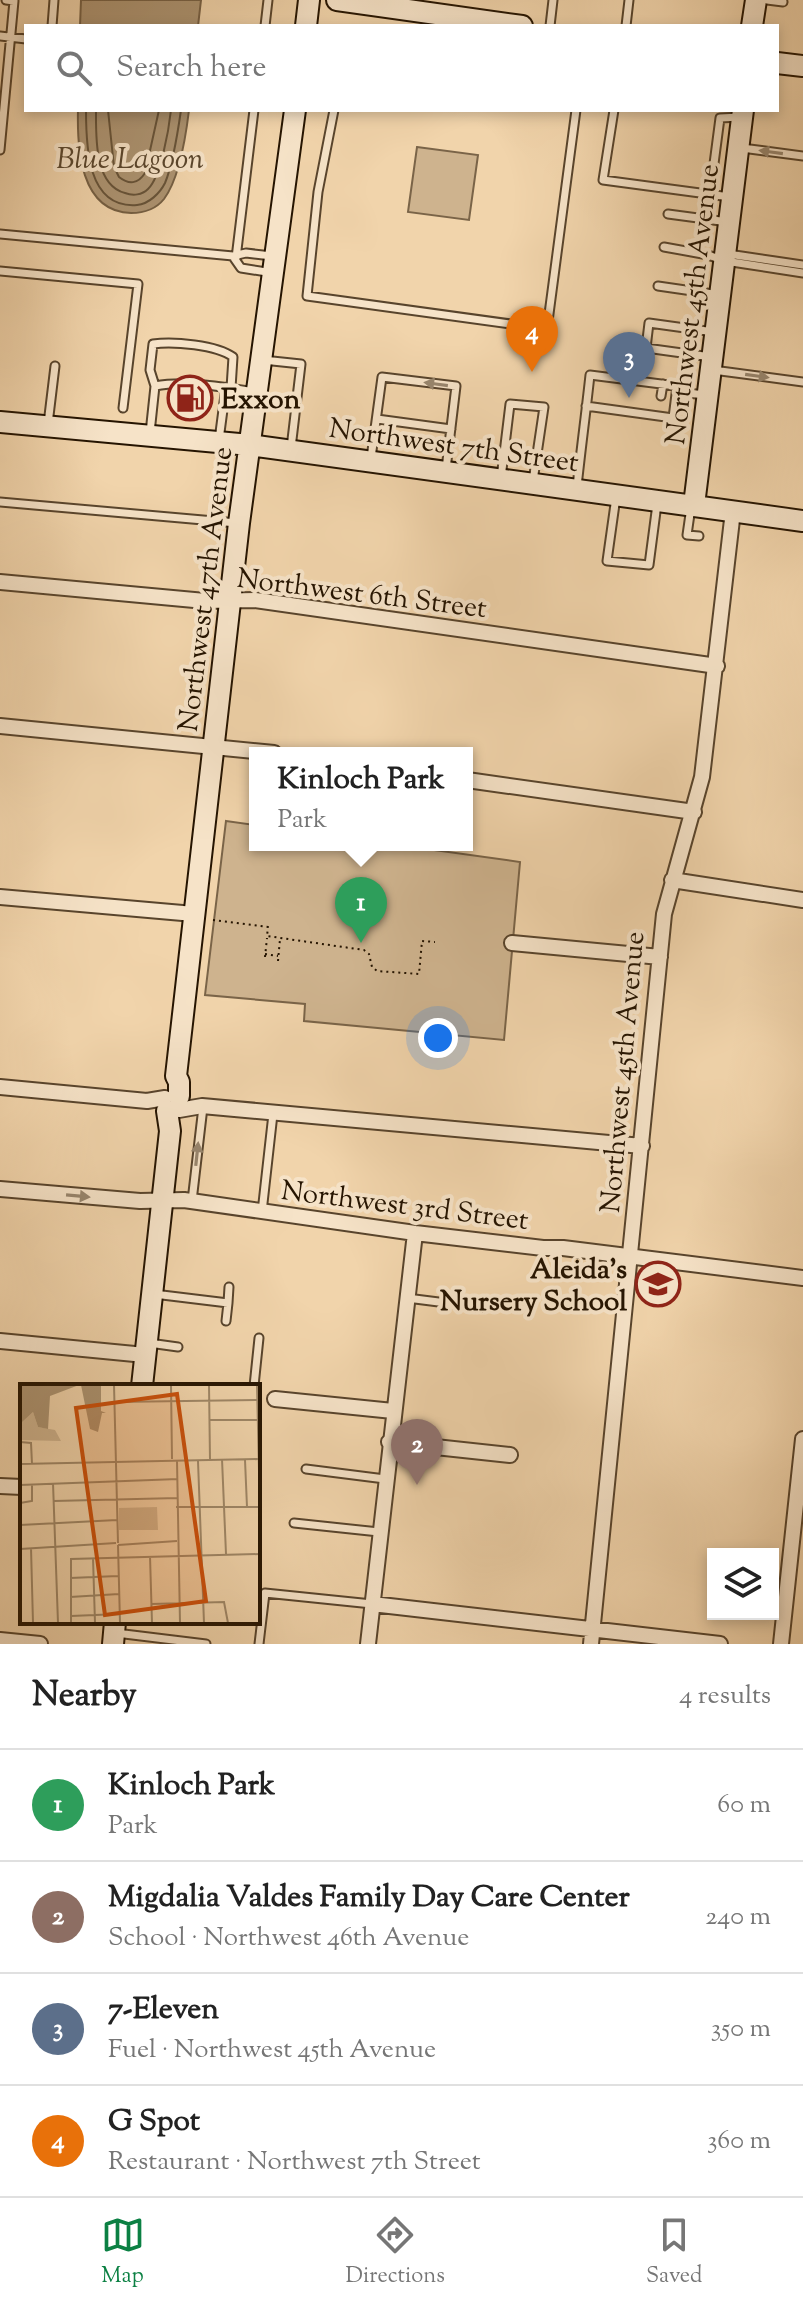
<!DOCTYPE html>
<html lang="en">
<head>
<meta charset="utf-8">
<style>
	:root { --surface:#fff; --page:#f6f6f6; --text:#222; --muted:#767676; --line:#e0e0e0; --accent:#0b8043 }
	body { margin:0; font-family:"Sorts Mill Goudy",serif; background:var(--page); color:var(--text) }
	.controls { position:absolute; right:24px; bottom:24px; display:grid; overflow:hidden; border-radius:0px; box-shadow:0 4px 12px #0003 }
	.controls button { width:72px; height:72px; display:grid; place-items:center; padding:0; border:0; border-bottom:2px solid var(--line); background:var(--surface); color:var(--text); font:40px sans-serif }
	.you { position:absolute; left:438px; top:1038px; width:28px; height:28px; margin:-20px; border:6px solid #fff; border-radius:50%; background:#1a73e8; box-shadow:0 0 0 12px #1a73e833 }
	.badge { display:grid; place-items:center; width:52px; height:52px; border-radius:50%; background:var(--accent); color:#fff; font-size:26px; font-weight:700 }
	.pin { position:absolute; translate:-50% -66px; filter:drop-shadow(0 2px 4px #0008) }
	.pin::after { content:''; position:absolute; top:42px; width:28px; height:24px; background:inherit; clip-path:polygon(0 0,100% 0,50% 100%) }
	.popup { position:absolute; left:249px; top:747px; width:224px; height:104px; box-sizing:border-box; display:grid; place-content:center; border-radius:0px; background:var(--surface); filter:drop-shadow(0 2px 6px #0005); font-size:26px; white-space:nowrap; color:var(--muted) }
	.popup b { font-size:30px; color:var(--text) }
	.popup::after { content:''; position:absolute; left:50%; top:100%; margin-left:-16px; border:16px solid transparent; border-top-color:var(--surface) }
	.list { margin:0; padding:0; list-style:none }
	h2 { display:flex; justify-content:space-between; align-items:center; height:104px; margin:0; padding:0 32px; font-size:34px }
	h2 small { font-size:26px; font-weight:400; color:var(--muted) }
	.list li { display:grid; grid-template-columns:52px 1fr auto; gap:24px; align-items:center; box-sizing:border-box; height:112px; padding:0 32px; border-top:2px solid var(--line) }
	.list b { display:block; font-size:30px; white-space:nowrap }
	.list p { margin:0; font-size:26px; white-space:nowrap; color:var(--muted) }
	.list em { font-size:26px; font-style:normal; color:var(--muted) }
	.icon { flex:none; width:44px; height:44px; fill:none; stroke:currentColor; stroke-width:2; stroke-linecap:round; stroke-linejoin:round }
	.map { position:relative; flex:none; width:803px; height:1644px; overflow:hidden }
	.search { position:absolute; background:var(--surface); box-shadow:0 4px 12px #0003; left:24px; right:24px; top:24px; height:88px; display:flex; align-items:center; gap:20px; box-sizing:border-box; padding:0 28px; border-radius:0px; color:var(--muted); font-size:30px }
	.sheet { height:552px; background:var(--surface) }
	nav { display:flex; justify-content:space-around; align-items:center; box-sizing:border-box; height:112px; border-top:2px solid var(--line); background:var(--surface); font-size:22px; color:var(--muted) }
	nav a { display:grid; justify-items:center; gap:4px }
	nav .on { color:var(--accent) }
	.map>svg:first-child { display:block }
	.green { fill:#ceb38e; stroke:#7a6448; stroke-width:2 }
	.water { fill:#ac9371; stroke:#766044; stroke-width:2 }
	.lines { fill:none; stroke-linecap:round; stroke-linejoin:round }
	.shore { stroke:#685439; stroke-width:2 }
	.lane-casing { stroke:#58442c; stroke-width:11 }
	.street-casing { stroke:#58442c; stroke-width:18 }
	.secondary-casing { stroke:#251401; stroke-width:24 }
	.path { stroke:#251401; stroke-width:2; stroke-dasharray:2 4; stroke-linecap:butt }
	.lane { stroke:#f6e3c8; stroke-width:7 }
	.street { stroke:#f6e3c8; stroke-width:14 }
	.secondary { stroke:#f6e3c8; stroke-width:20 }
	.oneway { fill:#98866e }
	.labels { text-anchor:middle; stroke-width:8; stroke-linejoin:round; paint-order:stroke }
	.street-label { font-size:28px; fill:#251401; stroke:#f6e3c8 }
	.poi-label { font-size:28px; font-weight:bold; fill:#251401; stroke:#f6e3c8; text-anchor:start }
	.water-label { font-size:30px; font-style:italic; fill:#5b472e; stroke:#f6e3c8 }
	.inset-road { fill:none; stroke:#9f8767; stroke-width:2 }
	.view { fill:#cb4f0a; fill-opacity:0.15; stroke:#cb4f0a; stroke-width:4 }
	.inset-edge { fill:none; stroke:#251401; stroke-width:4 }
</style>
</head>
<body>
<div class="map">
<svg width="803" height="1644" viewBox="0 0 803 1644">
	<rect width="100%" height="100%" fill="#f1d4ab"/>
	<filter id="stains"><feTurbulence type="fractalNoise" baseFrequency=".0025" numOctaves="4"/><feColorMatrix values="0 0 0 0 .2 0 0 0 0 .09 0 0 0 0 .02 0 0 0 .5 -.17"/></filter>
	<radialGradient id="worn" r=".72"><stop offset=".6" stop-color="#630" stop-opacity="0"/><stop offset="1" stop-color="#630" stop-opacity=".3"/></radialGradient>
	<path class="green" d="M417,147L478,155L469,220L408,212Z
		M226,821L255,825V845H398L520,862L504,1040L304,1021L305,1004L205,995Z"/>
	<path class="water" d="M81,0H201L198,26H80Z
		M78,110H189C186,135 179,179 164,199C156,209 144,213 131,213C80,212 77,148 78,110Z"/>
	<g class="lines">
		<path class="shore" d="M86,110C86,146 87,209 137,205C149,204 160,193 165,183C173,164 178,131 181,110
			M96,110C96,136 94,185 125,193C133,196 142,195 148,189C161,177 169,128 171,110
			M108,110L114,167L119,177C129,185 138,184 145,173L159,110"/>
		<g class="lane-casing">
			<path id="lane" d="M767,0L783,2
				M52,26L54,0
				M265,26L268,0
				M550,26L553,0
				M626,26L629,0
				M0,36L26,39
				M334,110L318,192L307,296L547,329L576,110
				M614,110L603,180L730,197
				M742,148L803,156
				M0,150L14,1L6,0
				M710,194L720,118L740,117
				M668,214L728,222
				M0,234L233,256L246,253L272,256
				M664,247L708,255L725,261L803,273
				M728,254L803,265
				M234,258L241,268L273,273
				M236,258L254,110
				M0,271L138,284L123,408
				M658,286L720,295
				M711,357L646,348L649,323L714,332
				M263,360L301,364L291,448
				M713,370L803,382
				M155,386L150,370L153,344C173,341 217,345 233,357L231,388
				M677,392L706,395
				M661,396L663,384
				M377,419L451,429
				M48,424L55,366
				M150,433L155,386C186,380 223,387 254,392
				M219,440L226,387
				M371,458L382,377L456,386L446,469
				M501,478L510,404L544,407L533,481
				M577,487C581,449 586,412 590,375L677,386L673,418L586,406
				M616,497L607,561L649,565L657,504
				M0,502L237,523
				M691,507L687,535L699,536
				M192,1201L203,1107
				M262,1212L273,1114
				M154,1294L228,1303L229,1287
				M407,1298L486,1308
				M226,1321L228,1303
				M149,1343L178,1347
				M254,1386L259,1338
				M306,1469L385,1479
				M294,1523L379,1532
				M116,1633L206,1644
				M259,1644L265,1593L372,1604"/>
		</g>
		<g class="street-casing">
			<path id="street" d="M0,582L205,601L255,600L717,666
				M0,726L274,753
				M467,780L694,812
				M672,880L803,900
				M0,897L194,914
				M512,943L660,957
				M0,1087L147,1101L165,1098
				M179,1110L202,1106L642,1146
				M0,1189L140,1201L184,1200L415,1233L543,1248H563L803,1278
				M0,1341L145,1355
				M275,1399L393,1411
				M389,1442L510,1455
				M0,1486L22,1487
				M372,1604L720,1644
				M0,1640L40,1644
				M368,1644L415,1233
				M591,1644L664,914L702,777L733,511
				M781,1644L803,1439"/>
		</g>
		<g class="secondary-casing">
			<path id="secondary" d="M337,0L522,26
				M306,26L309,0
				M752,26L756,0
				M777,63L803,66
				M0,422L250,445L803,521
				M694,505L743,110
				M179,1096V1082L176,1076L239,523L295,110
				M142,1386L170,1131L167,1111
				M113,1644L115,1622"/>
		</g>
		<path class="path" d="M213,920L268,927L267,936L364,950L369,954L372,967L377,971L419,974L422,941L435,942
			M265,954L278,956
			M265,957L267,938
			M278,961L280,939"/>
		<use href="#lane" class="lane"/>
		<use href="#street" class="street"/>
		<use href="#secondary" class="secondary"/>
	</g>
	<defs><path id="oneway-solid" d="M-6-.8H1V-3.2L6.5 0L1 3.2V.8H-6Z" transform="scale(2)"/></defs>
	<g class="oneway">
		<use href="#oneway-solid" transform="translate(771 152) rotate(-172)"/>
		<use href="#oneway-solid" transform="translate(757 376) rotate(8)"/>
		<use href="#oneway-solid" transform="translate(436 384) rotate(-172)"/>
		<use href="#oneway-solid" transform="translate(197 1154) rotate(-84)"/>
		<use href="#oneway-solid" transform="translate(78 1196) rotate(5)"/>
	</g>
	<defs>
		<g id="fuel-ring" transform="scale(2.3)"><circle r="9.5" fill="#f6e3c8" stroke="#8f2418" stroke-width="1.5"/><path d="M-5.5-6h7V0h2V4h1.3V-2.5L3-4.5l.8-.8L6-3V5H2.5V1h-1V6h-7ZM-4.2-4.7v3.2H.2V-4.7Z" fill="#8f2418"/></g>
		<g id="school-ring" transform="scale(2.3)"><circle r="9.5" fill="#f6e3c8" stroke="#8f2418" stroke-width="1.5"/><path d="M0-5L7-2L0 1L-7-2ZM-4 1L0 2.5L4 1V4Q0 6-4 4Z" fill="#8f2418"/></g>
	</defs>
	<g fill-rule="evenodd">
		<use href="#fuel-ring" x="190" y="398"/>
		<use href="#school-ring" x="658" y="1284"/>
	</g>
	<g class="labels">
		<g class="street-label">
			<text transform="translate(691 304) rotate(-83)" y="10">Northwest 45th Avenue</text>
			<text transform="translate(454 444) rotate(8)" y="10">Northwest 7th Street</text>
			<text transform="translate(204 589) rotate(-83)" y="10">Northwest 47th Avenue</text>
			<text transform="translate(362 592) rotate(7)" y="10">Northwest 6th Street</text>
			<text transform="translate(621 1072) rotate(-85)" y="10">Northwest 45th Avenue</text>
			<text transform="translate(405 1204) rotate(7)" y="10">Northwest 3rd Street</text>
		</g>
		<g class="poi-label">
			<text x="221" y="408">Exxon</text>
			<text x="627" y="1278" text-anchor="end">Aleida's<tspan x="627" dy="32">Nursery School</tspan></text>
		</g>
		<g class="water-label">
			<text x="130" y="168">Blue Lagoon</text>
		</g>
	</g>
	<g transform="translate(20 1384)">
		<rect width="240" height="240" fill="#f1d4ab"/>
		<path d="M13,28L18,43L35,46L41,57L0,56V40ZM137,123L138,146H99V124Z" fill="#ceb38e"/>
		<path d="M0,1H59L30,12L28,45L18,43L13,28L0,40ZM61,1H81V27L86,29H82L78,48L70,45Z" fill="#ac9371"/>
		<path class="inset-road" d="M94,1L98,159M151,1L152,75M189,1L190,76M237,1L240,130M95,18L237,16M190,36H237M0,58L11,59L12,80M202,75L206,170M225,76L227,123M157,77L160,239M178,77L184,239M0,80L240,75M33,99L38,239M0,101L158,95M34,117L158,114M0,119L12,117V100M156,123H240M0,141L97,136M98,161L100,239M98,161L157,157M11,164L13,239M0,165L96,159M130,172L132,239M73,174L75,239M50,194L98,192M50,213L99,210M131,220L204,218L208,239M51,232L99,230M51,239V175L240,170"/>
		<path class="view" d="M157,10L186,217L85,231L56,24Z"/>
		<rect width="240" height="240" class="inset-edge"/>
	</g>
	<rect width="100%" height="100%" filter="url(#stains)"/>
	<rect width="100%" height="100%" fill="url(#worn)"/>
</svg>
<div class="controls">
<button><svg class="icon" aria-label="layers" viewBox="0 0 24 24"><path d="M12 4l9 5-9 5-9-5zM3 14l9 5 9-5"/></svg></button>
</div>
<div class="you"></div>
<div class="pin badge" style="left:361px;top:943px;background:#2e9e5b">1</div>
<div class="popup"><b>Kinloch Park</b>Park</div>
<div class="pin badge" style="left:417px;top:1485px;background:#8d6e63">2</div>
<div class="pin badge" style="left:629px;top:398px;background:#5c6f8a">3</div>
<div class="pin badge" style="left:532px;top:372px;background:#e8710a">4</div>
<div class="search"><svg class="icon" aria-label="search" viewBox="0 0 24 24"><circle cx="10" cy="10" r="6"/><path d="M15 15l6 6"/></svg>Search here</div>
</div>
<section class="sheet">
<h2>Nearby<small>4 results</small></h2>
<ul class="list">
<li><span class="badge" style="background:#2e9e5b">1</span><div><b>Kinloch Park</b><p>Park</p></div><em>60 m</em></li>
<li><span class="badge" style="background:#8d6e63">2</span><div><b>Migdalia Valdes Family Day Care Center</b><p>School · Northwest 46th Avenue</p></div><em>240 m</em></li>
<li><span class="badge" style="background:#5c6f8a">3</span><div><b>7-Eleven</b><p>Fuel · Northwest 45th Avenue</p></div><em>350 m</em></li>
<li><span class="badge" style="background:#e8710a">4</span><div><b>G Spot</b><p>Restaurant · Northwest 7th Street</p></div><em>360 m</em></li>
</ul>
</section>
<nav>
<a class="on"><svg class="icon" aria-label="map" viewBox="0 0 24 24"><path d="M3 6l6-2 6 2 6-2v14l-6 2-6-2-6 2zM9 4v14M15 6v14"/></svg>Map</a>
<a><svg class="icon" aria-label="directions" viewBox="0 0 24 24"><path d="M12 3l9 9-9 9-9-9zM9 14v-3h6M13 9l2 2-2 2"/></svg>Directions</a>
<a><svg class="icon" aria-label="saved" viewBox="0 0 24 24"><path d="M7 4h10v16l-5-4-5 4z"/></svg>Saved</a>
</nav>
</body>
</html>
